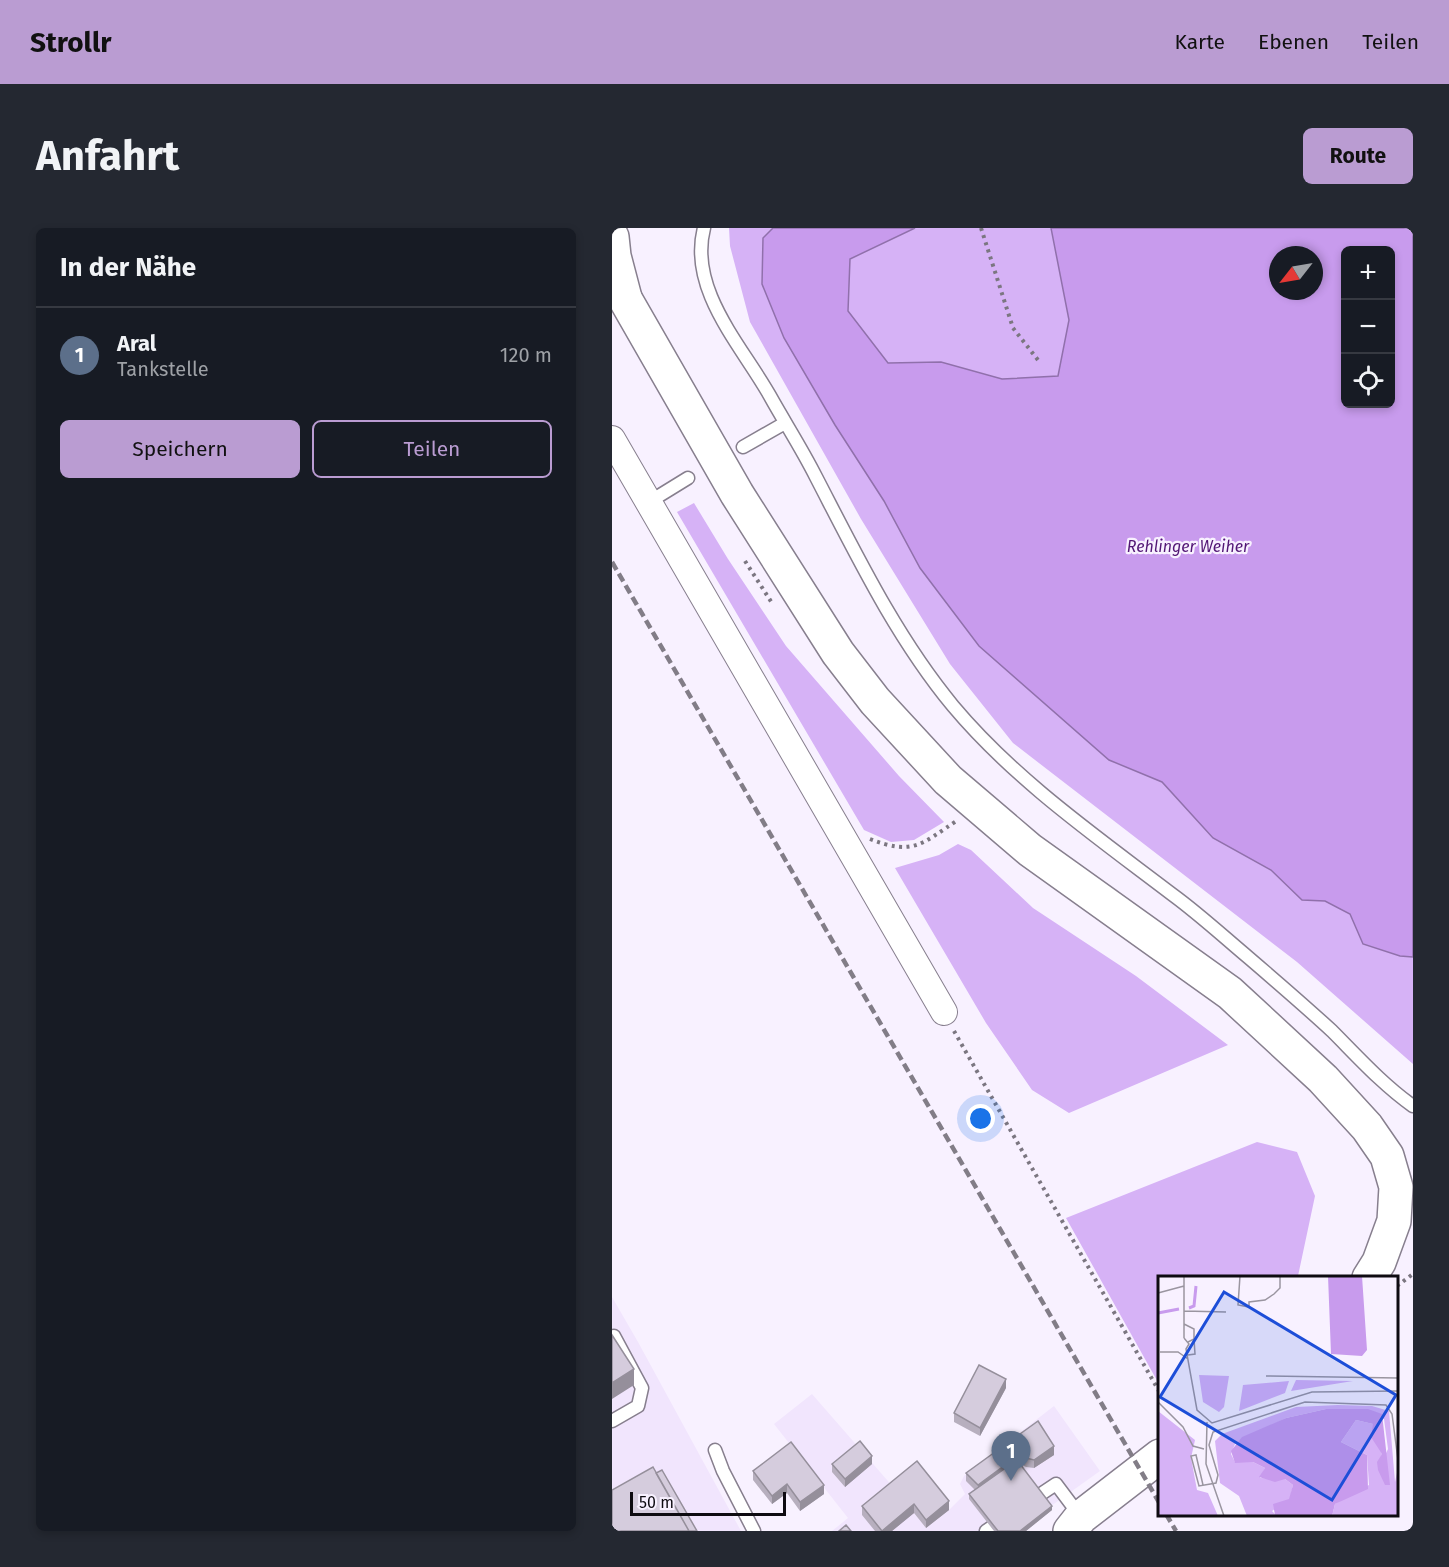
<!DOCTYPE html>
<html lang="de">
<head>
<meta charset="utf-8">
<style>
	:root { --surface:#171b24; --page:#242831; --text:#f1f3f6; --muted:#9ea1a6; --line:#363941; --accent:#ba9cd2 }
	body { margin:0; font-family:"Fira Sans",sans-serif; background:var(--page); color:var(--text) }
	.controls { position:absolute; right:18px; top:18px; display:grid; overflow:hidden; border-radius:9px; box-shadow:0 3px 9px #0003 }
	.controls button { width:54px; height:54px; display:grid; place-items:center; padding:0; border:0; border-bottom:2px solid var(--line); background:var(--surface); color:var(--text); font:30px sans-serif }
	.compass { position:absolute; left:657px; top:18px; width:54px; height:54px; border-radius:50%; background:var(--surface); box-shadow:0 3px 9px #0003; rotate:239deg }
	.scale { position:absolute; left:18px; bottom:15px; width:156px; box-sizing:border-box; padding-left:6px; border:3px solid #0e0b11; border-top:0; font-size:16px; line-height:21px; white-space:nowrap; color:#0e0b11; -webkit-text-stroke:4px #f8f1ff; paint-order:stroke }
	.you { position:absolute; left:369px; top:891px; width:21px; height:21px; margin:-15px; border:4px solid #fff; border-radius:50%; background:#1a73e8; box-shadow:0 0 0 9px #1a73e833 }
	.badge { display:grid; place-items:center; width:39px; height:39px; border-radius:50%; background:var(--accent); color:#fff; font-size:20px; font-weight:700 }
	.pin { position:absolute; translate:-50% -50px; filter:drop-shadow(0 2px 3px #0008) }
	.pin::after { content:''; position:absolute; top:32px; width:21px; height:18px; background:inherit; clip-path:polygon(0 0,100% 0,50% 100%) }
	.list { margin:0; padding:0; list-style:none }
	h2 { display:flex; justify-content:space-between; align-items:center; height:78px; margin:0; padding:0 24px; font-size:26px }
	h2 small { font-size:20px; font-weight:400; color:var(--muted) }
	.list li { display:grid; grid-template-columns:39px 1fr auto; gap:18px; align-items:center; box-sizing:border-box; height:96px; padding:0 24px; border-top:2px solid var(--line) }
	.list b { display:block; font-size:22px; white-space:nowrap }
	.list p { margin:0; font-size:20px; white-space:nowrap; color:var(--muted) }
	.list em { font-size:20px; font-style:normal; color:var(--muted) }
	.actions { display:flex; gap:12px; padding:18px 24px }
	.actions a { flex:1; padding:14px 0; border:2px solid var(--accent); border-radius:9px; text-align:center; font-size:21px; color:var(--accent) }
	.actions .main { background:var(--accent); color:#111 }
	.icon { flex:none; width:33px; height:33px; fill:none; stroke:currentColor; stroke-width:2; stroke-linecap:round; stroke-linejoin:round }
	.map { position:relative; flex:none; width:801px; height:1303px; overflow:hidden; border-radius:9px }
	header { display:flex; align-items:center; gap:36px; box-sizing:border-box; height:84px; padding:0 30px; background:var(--accent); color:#111 }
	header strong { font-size:28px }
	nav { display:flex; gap:33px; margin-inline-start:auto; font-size:21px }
	.intro { display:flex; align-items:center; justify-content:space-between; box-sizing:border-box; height:144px; padding:0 36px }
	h1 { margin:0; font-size:42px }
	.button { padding:15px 27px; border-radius:9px; background:var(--accent); color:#111; font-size:21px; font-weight:700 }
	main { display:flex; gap:36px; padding:0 36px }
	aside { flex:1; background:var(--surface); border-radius:9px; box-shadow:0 3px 9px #0003 }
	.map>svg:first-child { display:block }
	.built { fill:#f1e5fd }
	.green { fill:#d6b2f6 }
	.water { fill:#c89bed; stroke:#9070ab; stroke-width:1.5; fill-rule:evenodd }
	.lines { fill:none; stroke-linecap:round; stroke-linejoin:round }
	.lane-casing { stroke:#877f8e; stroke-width:15 }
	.street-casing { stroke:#877f8e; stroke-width:28 }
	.secondary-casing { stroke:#877f8e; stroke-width:36 }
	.highway-casing { stroke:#877f8e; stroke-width:36 }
	.path { stroke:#7b7680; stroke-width:4; stroke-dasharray:3 4.5; stroke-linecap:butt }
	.lane { stroke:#fff; stroke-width:12 }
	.street { stroke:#fff; stroke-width:26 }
	.secondary { stroke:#fff; stroke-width:33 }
	.highway { stroke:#fff; stroke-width:33 }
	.rail { stroke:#827d87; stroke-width:4.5; stroke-dasharray:9 4.5; stroke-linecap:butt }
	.wall { fill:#b7afbe }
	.shaded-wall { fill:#958f9b }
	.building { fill:#d5ccdd; stroke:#958f9b; stroke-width:1.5 }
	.labels { text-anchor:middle; stroke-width:4.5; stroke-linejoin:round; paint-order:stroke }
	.water-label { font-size:16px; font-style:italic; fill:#521675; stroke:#f8f1ff }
	.inset-river { fill:none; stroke:#c89bed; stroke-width:3 }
	.inset-road { fill:none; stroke:#9a95a0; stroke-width:1.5 }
	.view { fill:#1d4ed8; fill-opacity:0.15; stroke:#1d4ed8; stroke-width:3 }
	.inset-edge { fill:none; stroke:#0e0b11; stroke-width:3 }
</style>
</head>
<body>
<header>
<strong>Strollr</strong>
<nav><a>Karte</a><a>Ebenen</a><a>Teilen</a></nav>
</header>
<div class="intro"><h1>Anfahrt</h1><a class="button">Route</a></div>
<main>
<aside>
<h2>In der Nähe<small></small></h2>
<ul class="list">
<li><span class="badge" style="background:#5c6f8a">1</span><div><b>Aral</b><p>Tankstelle</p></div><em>120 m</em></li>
</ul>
<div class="actions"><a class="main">Speichern</a><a>Teilen</a></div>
</aside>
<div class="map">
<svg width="801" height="1303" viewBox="0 0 801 1303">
	<rect width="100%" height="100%" fill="#f8f1ff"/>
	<path class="built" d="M0,1069L26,1114L129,1303H0Z
		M200,1166L282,1260L314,1300L337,1282L353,1266L348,1256L352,1248L442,1178L488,1243L404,1303H220L236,1290L162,1196Z"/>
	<path class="green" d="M117,0H161L151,10L272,273L308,340L450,489L497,532L550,554L601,610L659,642L690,672L713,673L739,686L751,716L788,728L801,729V836L685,734L401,515L338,436L249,291L138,94L118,18Z
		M303,0H439L457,92L446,149L390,151L329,134L276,135L236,83L237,31Z
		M82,275L116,331L174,418L287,548L332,594L302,612L279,614L252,602L65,284Z
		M346,616L359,622L421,680L524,748L616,817L457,885L420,862L374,795L283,640L327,627Z
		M645,914L685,924L703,968L686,1048L548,1050L547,1156L454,990Z"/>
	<path class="water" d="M161,0H303L238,31L236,83L276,135L329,134L390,151L446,148L457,92L439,0H801V729L788,728L751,716L738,686L713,673L690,672L659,642L601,610L550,554L497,532L367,418L308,340L272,273L223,197L172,110L150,56L151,10ZM734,22H778V176H734ZM666,27H702V63H666Z"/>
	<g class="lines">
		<g class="lane-casing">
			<path id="lane" d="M92,0C76,62 130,118 158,168C173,195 190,221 204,249C245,328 284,409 341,478C403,552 485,609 561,667C587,686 612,709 637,730C665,754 693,778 720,803C745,828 771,857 801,878
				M131,219L173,195
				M37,274L76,250
				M0,1110L2,1108L30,1160L26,1178L0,1193
				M103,1222L111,1243L142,1303
				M417,1274L444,1256L468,1288
				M374,1303L393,1290"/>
		</g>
		<g class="street-casing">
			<path id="street" d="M0,211L332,784"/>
		</g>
		<g class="secondary-casing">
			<path id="secondary" d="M0,48L125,266L226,425L263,473L336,552L418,622L618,765L711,851L755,899L775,928L784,959L782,993L767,1034L757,1050
				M458,1303L469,1289L548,1228"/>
		</g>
		<g class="highway-casing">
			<path id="highway" d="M0,9L2,28L13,70"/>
		</g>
		<path class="path" d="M369,0L401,100L426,132
			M133,333L160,375
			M258,611C302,628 309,616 346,592
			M342,803L548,1165
			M785,1058L801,1046"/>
		<use href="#lane" class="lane"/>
		<use href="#street" class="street"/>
		<use href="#secondary" class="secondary"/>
		<use href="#highway" class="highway"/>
		<path class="rail" d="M0,334L548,1276
			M554,1286L564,1303"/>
	</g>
	<path class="wall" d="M394,1160L368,1208L342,1194V1185Z
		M426,1193L442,1227L422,1240L414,1239L407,1235L440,1282L414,1303H382L357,1271V1266L363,1262L354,1253V1245Z
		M305,1233L337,1282L314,1300L302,1285L280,1303H263L250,1287V1278Z
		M220,1236H260L233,1259L220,1244Z
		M141,1243L212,1266L188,1283L175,1265L160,1276L141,1252Z"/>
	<path class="shaded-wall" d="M22,1141V1157L0,1171V1155Z
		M394,1151V1160L368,1208V1200Z
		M442,1218V1227L422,1240V1232Z
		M408,1226V1234L366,1266V1257Z
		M260,1228V1236L233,1259V1251Z
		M175,1256V1265L160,1276V1268Z
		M212,1257V1266L188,1283V1274Z
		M337,1273V1282L314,1300V1292Z
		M302,1276V1285L280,1303H270Z
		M440,1278V1282L414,1303H408Z"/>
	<path class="building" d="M0,1107L22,1141L0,1155Z
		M367,1137L394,1151L368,1200L342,1185Z
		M426,1193L442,1218L422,1232L414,1230L408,1226L366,1257L354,1245Z
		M248,1213L260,1228L233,1251L220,1236Z
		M179,1214L212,1257L188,1274L175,1256L160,1268L141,1243Z
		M405,1232L440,1278L408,1303H386L357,1266Z
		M305,1233L337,1273L314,1292L302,1276L270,1303L250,1278Z
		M41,1239L77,1303H2L0,1300V1262Z
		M50,1242L85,1303H77L44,1245Z
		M234,1297L239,1303H227Z"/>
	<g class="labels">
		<g class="water-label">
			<text x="576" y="324">Rehlinger Weiher</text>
		</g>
	</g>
	<g transform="translate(546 1048)">
		<rect width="240" height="240" fill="#f8f1ff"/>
		<path d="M41,99L71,100L66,131L61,136L45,126ZM138,104L195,105L133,115ZM131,105L127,117L81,135L85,109ZM180,129L214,130L231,135L237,206L240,192V240H174L177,228L211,209L209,179L183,166L198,144L215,148L224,178L220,194L230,173L226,143L168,133L128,142L77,168L73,178L77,186H95L107,192L102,202L127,203L135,209L132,223L114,235L117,238L139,240H89L81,220L62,207L57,165L64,158L138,131ZM0,135L37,164L33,182L39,214L50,217L60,240H0Z" fill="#d6b2f6"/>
		<path d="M170,0H204L209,74L204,80L173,78ZM168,133H210L224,138L232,209H227L220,194L219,186L224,178L213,161L215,148L198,144L183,166L209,179L210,213L177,228L174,240L117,239L115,228L131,223L135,209L127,203L117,206L101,201L107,192L95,186L77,187L73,175L84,161L128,142Z" fill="#c89bed"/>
		<path class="inset-river" d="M31,32L36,30L38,10M0,37L21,33"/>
		<path class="inset-road" d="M82,0L80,29L91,31V26L107,24L116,18L122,12V0M0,17L26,10M26,35L68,36M26,48L36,53V63L30,66M26,62L31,68L28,73L39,134L54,147L154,116L240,115M26,62V0M2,76H20L30,83M30,79L37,78L36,63M108,100L240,102M0,126L25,151L35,170L46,173M49,146L48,188L66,240M45,209L38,179L33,180L41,210L58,207L60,199L51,169L55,156L147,126L228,129L234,138L240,184"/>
		<path class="view" d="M66,16L238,119L174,224L2,121Z"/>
		<rect width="240" height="240" class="inset-edge"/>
	</g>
</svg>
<div class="controls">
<button>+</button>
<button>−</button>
<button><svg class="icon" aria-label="locate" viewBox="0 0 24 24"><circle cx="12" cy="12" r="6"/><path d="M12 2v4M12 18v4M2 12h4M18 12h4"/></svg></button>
</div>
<svg class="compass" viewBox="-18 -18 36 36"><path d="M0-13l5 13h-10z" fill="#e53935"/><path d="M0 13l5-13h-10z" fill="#9ea1a6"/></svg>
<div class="scale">50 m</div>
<div class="you"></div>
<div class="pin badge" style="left:399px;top:1253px;background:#5c6f8a">1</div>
</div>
</main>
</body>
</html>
